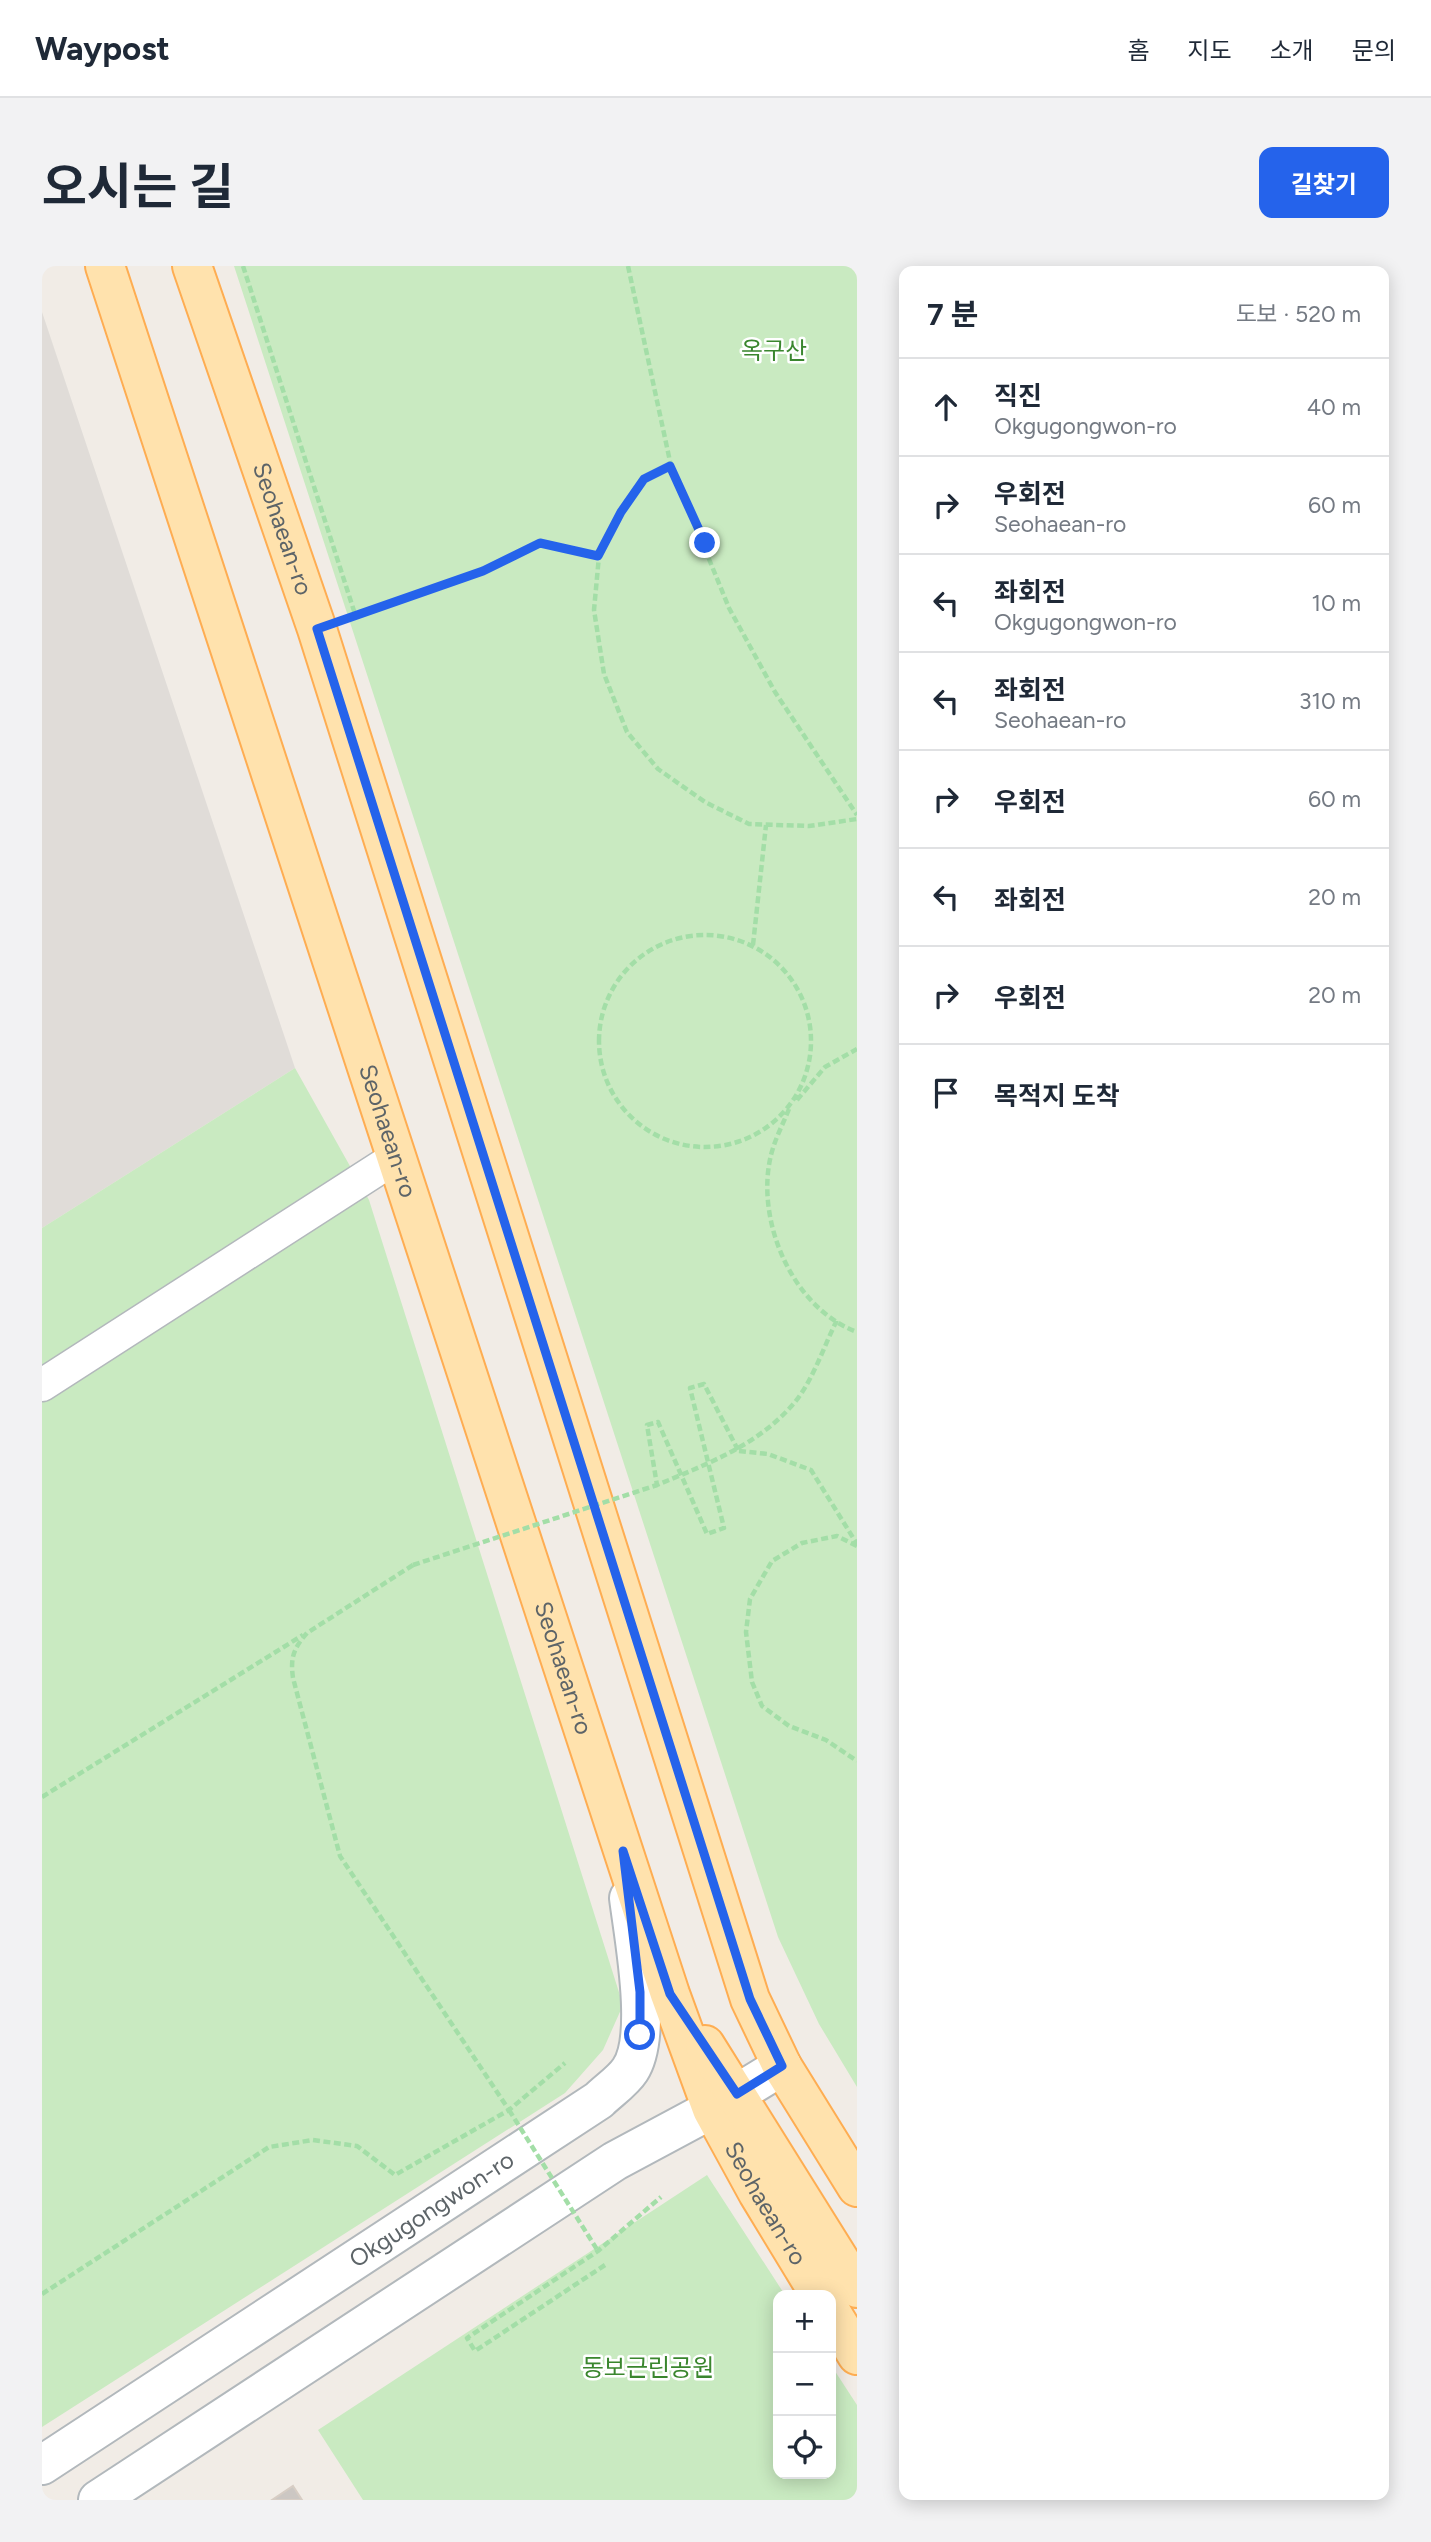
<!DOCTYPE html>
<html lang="ko">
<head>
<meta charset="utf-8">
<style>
	:root { --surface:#fff; --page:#f2f2f3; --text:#1f2937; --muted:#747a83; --line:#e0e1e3; --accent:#2563eb }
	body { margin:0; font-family:Figtree,"Noto Sans KR",sans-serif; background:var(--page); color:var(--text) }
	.controls { position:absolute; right:21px; bottom:21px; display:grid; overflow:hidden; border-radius:14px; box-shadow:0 4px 18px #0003 }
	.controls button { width:63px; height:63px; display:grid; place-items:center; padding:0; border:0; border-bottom:2px solid var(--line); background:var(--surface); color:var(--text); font:35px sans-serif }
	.stop { position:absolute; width:21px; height:21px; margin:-16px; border:5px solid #2563eb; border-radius:50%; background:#fff }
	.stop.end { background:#2563eb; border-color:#fff; box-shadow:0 2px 7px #0008 }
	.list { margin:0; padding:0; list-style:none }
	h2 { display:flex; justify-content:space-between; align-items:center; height:91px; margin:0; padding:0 28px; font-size:30px }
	h2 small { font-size:23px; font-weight:400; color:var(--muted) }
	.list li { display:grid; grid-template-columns:46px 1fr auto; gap:21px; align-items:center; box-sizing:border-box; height:98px; padding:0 28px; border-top:2px solid var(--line) }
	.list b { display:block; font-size:26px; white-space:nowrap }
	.list p { margin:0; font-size:23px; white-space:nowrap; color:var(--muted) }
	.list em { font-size:23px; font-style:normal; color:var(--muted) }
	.icon { flex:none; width:38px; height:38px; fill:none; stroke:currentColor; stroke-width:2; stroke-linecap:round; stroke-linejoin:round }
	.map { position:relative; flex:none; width:815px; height:2234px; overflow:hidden; border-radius:14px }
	header { display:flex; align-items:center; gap:42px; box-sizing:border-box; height:98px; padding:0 35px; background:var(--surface); border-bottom:2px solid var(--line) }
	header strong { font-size:33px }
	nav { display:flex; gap:38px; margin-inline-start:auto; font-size:24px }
	.intro { display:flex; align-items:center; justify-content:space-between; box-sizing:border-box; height:168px; padding:0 42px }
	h1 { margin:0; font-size:49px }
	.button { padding:18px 32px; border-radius:14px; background:var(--accent); color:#fff; font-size:24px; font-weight:700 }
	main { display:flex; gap:42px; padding:0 42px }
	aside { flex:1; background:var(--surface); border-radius:14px; box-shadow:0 4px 18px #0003 }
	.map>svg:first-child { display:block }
	.industrial { fill:#e0dcd8 }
	.green { fill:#c9eac1 }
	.building { fill:#ccc7c3; stroke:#d7cdc4; stroke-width:2 }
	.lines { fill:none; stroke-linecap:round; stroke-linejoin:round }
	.street-casing { stroke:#b3b8bc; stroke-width:35 }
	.secondary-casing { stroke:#b2b8bc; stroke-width:42 }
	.primary-casing { stroke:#fead52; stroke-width:42 }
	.path { stroke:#a3dea7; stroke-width:4.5; stroke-dasharray:7 3.5; stroke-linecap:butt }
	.street { stroke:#fff; stroke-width:32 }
	.secondary { stroke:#fff; stroke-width:38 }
	.primary { stroke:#ffe2ad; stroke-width:38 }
	.path-bridge { stroke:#a3dea7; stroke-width:4.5; stroke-dasharray:7 3.5; stroke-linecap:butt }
	.route { stroke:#2563eb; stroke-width:9 }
	.labels { text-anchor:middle; stroke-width:5; stroke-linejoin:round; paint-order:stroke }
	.park-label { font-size:24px; fill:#3a862e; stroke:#fff }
	.street-label { font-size:24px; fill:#5d6468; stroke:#fff }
</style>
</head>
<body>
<header>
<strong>Waypost</strong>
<nav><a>홈</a><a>지도</a><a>소개</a><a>문의</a></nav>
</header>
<div class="intro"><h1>오시는 길</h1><a class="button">길찾기</a></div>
<main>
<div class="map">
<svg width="815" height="2234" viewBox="0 0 815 2234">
	<rect width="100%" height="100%" fill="#f1ece6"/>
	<path class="industrial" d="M0,46L253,802L0,962Z"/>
	<path class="green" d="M192,0H815V1821L777,1758L736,1671Z
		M253,802L327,934L581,1739L561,1784L523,1827L0,2161V962Z
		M665,1909L743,2029H736V2208H789V2099L815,2139V2234H321L276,2164Z"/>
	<path class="building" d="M251,2220L260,2234H230Z"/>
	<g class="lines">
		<g class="street-casing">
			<path id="street" d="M0,1119L356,890"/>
		</g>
		<g class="secondary-casing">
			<g id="secondary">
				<path id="s1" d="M0,2199L557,1834C566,1825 581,1815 588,1804C611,1770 592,1672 587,1632"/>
				<path d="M56,2234L573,1895L670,1843L740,1800"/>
			</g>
		</g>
		<g class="primary-casing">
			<g id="primary">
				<path id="s2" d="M63,0L628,1728L670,1843L716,1927L778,2029"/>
				<path id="s3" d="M150,0L275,363L708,1733L740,1800L815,1921"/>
				<path d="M663,1779L815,2022"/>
				<path d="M789,2046L815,2089"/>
			</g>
		</g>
		<path class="path" d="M201,0L313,348
			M586,0L629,200L687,342L733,426L815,549
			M629,200L602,213L578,246L557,290L552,344L562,408L585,466L616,503L663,536L707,558L767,560L815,553
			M312,349L441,305L498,277L557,290
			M557 775a106 106 0 1 1 212 0a106 106 0 1 1-212 0Z
			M711,679L724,559
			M755,834L783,801L815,783
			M747,843C741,858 733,873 729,889C713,954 750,1042 815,1066
			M696,1184L662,1118L648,1122L682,1262L665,1268L616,1156L605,1159L615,1219C665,1198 717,1179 753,1136C771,1114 782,1080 795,1054
			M697,1185L726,1188L769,1204L815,1278
			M815,1280L795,1270L760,1277L730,1295L708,1333L704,1366L710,1416L720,1440L747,1460L784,1474L815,1495
			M371,1299L265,1367C252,1382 248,1391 251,1412L298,1590L467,1844
			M0,1531L261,1369
			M563,1999L433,2085L425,2072L556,1985L619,1931
			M0,2028L227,1881L271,1874L315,1880L353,1909L467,1844L523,1797"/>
		<use href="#street" class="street"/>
		<use href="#secondary" class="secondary"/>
		<use href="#primary" class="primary"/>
		<path class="path-bridge" d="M371,1299L615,1219
			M467,1844L556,1985"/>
	</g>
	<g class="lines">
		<path class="route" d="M598,1769V1726L581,1585L628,1728L695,1828L740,1800L708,1733L275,363L441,305L498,277L556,290L579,246L602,213L628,200L663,277"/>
	</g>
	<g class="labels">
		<g class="park-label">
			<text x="732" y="93">옥구산</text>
			<text x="606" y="2110">동보근린공원</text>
		</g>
		<g class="street-label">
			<text dy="8" stroke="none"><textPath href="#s3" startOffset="278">Seohaean-ro</textPath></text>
			<text dy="8" stroke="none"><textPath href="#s2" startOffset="910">Seohaean-ro</textPath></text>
			<text dy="8" stroke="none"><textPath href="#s2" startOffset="1475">Seohaean-ro</textPath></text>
			<text dy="8" stroke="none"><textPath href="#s2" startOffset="2049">Seohaean-ro</textPath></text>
			<text dy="8" stroke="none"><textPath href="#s1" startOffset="466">Okgugongwon-ro</textPath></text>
		</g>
	</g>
</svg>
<div class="controls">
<button>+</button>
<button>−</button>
<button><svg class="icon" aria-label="locate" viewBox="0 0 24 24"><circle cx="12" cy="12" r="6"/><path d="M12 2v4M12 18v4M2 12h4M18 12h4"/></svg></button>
</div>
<div class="stop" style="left:598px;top:1769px"></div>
<div class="stop end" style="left:663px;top:277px"></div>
</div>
<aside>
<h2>7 분<small>도보 · 520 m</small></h2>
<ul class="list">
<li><svg class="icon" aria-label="ahead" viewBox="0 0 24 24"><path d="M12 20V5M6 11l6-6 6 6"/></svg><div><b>직진</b><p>Okgugongwon-ro</p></div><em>40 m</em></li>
<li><svg class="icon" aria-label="right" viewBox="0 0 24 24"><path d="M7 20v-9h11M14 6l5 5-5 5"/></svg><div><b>우회전</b><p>Seohaean-ro</p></div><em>60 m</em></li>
<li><svg class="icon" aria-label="left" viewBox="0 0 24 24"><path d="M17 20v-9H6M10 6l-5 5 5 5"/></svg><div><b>좌회전</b><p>Okgugongwon-ro</p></div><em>10 m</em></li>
<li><svg class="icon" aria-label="left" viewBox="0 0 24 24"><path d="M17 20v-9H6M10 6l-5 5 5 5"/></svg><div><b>좌회전</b><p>Seohaean-ro</p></div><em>310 m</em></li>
<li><svg class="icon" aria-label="right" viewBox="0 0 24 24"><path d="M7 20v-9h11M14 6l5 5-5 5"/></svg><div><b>우회전</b></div><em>60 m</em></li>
<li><svg class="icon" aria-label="left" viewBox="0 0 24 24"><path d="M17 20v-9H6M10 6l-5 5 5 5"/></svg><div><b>좌회전</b></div><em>20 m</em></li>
<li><svg class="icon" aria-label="right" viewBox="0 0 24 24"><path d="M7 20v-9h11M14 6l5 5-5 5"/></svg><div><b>우회전</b></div><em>20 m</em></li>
<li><svg class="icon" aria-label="arrive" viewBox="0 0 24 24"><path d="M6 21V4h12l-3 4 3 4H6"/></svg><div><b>목적지 도착</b></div></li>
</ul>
</aside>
</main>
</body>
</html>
